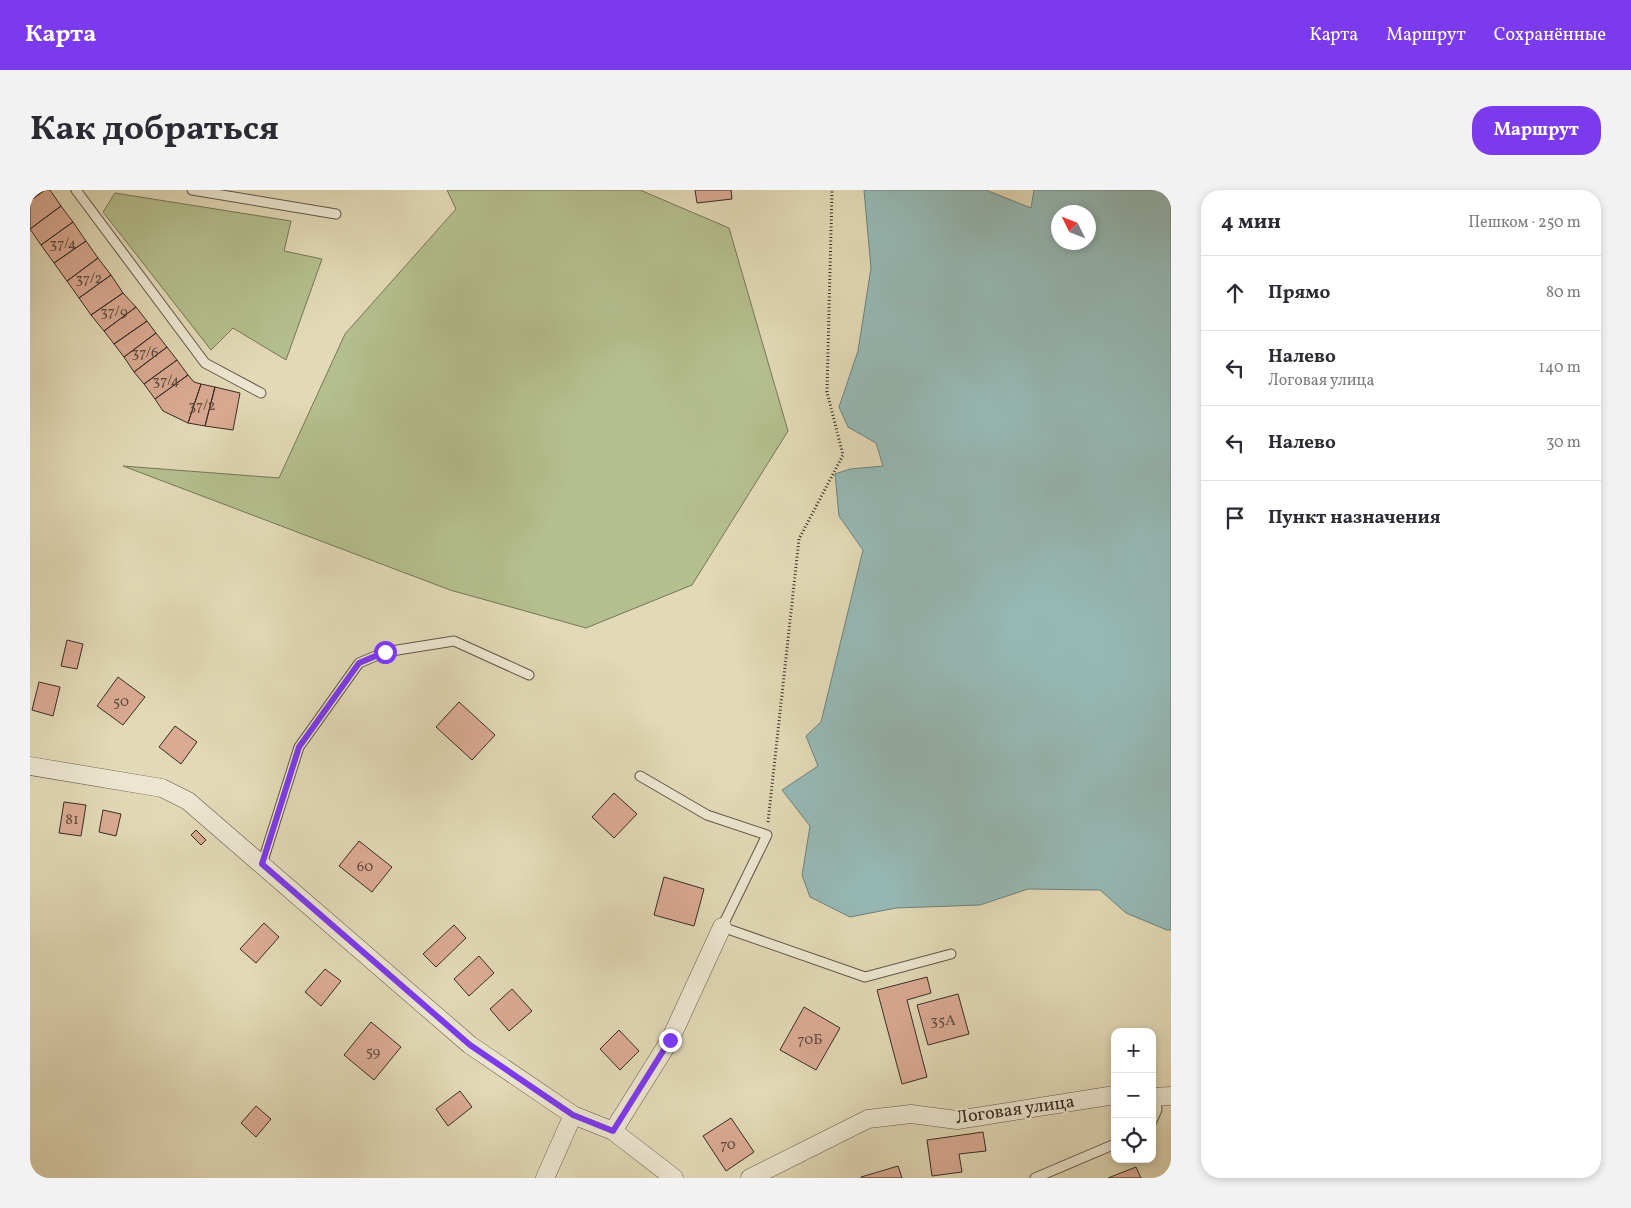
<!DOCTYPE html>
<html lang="ru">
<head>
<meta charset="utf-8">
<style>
	:root { --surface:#fff; --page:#f2f2f3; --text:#2b2b33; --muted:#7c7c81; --line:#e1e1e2; --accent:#7c3aed }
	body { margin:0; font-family:Vollkorn,serif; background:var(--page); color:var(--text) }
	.controls { position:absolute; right:15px; bottom:15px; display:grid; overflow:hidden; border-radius:10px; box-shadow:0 2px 8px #0003 }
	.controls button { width:45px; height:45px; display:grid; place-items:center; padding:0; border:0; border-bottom:1px solid var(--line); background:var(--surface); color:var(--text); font:25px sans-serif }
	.compass { position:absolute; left:1021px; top:15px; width:45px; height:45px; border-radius:50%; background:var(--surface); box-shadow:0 2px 8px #0003; rotate:313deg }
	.stop { position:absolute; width:15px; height:15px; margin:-11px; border:4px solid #7c3aed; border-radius:50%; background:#fff }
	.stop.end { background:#7c3aed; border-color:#fff; box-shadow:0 1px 5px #0008 }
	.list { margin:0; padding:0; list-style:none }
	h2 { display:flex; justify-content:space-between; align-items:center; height:65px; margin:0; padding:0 20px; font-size:21px }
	h2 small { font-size:16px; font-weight:400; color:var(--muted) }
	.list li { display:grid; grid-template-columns:32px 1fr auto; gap:15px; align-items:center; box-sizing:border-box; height:75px; padding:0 20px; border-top:1px solid var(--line) }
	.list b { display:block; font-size:19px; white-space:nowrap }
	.list p { margin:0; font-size:16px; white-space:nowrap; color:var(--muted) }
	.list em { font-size:16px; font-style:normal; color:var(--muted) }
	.icon { flex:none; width:28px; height:28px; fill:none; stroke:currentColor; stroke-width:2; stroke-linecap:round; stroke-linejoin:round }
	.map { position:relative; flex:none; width:1141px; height:988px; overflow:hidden; border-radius:20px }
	header { display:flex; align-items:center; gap:30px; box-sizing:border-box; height:70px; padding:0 25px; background:var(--accent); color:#fff }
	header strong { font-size:24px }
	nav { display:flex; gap:28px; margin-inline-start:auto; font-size:18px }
	.intro { display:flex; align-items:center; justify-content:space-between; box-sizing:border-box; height:120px; padding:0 30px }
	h1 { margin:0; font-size:35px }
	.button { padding:12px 22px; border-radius:20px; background:var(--accent); color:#fff; font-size:18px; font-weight:700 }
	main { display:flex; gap:30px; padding:0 30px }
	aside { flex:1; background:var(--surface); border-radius:20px; box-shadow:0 2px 8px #0003 }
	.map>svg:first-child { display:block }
	.green { fill:#b4bf8d; stroke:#76765a }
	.water { fill:#96b9b5; stroke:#70817c; fill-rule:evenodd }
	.building { fill:#daaa93; stroke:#382c26 }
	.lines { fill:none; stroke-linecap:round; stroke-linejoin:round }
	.service-casing { stroke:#62574a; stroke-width:11 }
	.minor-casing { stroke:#62574a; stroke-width:19 }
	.path { stroke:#382c26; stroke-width:3; stroke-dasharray:1 2.5; stroke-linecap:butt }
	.service { stroke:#ece6d0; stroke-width:9 }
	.minor { stroke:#ece6d0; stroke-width:18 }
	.route { stroke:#7c3aed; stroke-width:6 }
	.labels { text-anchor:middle; stroke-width:4.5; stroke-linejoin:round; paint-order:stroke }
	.number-label { font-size:15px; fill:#604c41 }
	.street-label { font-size:18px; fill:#382c26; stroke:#ece6d0 }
</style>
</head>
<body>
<header>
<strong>Карта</strong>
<nav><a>Карта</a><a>Маршрут</a><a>Сохранённые</a></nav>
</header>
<div class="intro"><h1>Как добраться</h1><a class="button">Маршрут</a></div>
<main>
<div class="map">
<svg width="1141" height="988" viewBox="0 0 1141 988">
	<rect width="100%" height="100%" fill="#e2d9b6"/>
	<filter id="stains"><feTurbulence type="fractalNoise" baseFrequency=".004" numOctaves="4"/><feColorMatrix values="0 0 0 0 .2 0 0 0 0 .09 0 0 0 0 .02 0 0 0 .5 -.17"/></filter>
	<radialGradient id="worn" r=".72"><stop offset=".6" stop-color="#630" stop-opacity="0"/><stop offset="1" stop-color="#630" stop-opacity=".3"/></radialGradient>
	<path class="green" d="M417,0H610L699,38L758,241L662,395L556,438L420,400L93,276L249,288L315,144L426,19Z
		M85,3L261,31L254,61L292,69L256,170L203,138L181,160L73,22Z"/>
	<path class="water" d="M834,0H956L1001,18L1004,0H1141V740H1137L1096,723L1070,700L998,699L950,715L866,718L820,727L780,707L772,685L780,636L752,600L788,576L776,546L791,532L833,360L809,326L805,284L820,279L853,276L846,253L818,237L809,217L828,161L841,78ZM1028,22H1058V52H1028Z"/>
	<path class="building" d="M0,0H15L0,11Z
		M15,0H20L31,16L0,39V11Z
		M665,0H701L702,9L667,13Z
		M31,16L43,32L11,55L0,39Z
		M43,32L56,51L24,73L11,55Z
		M56,51L68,68L37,91L24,73Z
		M68,68L81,85L49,108L37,91Z
		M81,85L93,103L61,125L49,108Z
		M93,103L106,117L74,141L61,125Z
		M106,117L117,131L84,154L74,141Z
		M117,131L126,143L94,167L84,154Z
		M126,143L137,157L104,182L94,167Z
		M137,157L147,170L114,194L104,182Z
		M147,170L158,185L125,209L114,194Z
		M158,185L164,192L171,194L158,233L133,221L125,209Z
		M171,194L185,197L175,236L158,233Z
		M185,197L210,203L203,240L175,236Z
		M37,450L53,454L47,479L31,476Z
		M88,487L115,507L93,535L67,516Z
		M9,492L30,497L23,526L2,520Z
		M429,512L465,545L442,570L406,537Z
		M145,536L167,552L151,574L129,557Z
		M584,603L607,624L584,648L562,627Z
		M34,612L56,615L51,646L29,643Z
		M73,620L91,624L86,646L69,642Z
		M166,640L176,650L171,655L161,645Z
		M329,651L362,677L342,702L309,676Z
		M634,687L674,699L664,736L624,725Z
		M234,733L249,747L226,773L210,759Z
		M424,735L436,748L406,777L393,764Z
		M449,766L464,783L439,806L424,789Z
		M295,779L311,791L291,816L275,802Z
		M897,787L901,803L877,810L897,887L872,894L847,800Z
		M482,799L502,821L479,841L460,819Z
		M928,804L939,844L898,855L887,815Z
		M774,817L810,838L786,880L750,860Z
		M341,832L371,857L344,890L314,865Z
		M589,840L609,861L590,880L570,859Z
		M430,901L442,917L418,936L406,919Z
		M226,916L241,929L226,947L211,933Z
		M701,928L724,962L696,981L673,946Z
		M953,942L956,961L929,964L932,982L902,986L897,950Z
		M868,976L872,988H831V987Z
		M1106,977L1111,988H1078Z"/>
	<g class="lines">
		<g class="service-casing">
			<path id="service" d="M46,0L175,173L231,203
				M162,0L306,24
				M610,586L677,625L737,645L692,737L835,787L921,764
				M232,674L269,557L329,473L355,462L424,451L499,485
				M1122,931L1127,920L1126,907
				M1005,988L1085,954"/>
		</g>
		<g class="minor-casing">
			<path id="minor" d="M0,576L132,598L158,611L440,855L543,925L583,941L644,988
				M1122,907L1141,906
				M583,941L640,850L692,737
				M515,988L543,925
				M720,988L838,929L881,924L927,930L1085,905"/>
		</g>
		<path class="path" d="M738,632L769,349L813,265L797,202L802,0"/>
		<use href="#service" class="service"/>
		<use href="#minor" class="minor"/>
	</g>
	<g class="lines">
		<path class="route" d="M355,462L329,473L269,557L232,674L440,855L543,925L583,941L640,850"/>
	</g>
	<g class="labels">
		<g class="number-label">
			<text x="33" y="58">37/4</text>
			<text x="59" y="93">37/2</text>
			<text x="84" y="126">37/9</text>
			<text x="115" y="167">37/6</text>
			<text x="136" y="195">37/4</text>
			<text x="172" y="220">37/2</text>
			<text x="91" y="516">50</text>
			<text x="42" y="634">81</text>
			<text x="335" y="681">60</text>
			<text x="913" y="835">35А</text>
			<text x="780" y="854">70Б</text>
			<text x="343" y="866">59</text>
			<text x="698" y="959">70</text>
		</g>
		<g class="street-label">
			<text transform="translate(985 919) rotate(-8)" y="6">Логовая улица</text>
		</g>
	</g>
	<rect width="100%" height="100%" filter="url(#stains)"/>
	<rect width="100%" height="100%" fill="url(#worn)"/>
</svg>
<div class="controls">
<button>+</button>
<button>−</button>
<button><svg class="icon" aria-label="locate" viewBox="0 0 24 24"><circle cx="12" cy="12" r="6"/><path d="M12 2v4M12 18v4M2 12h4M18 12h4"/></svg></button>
</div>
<svg class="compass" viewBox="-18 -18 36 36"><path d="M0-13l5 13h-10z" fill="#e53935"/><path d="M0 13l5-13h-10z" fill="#7c7c81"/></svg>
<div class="stop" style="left:355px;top:462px"></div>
<div class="stop end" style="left:640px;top:850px"></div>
</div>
<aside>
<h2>4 мин<small>Пешком · 250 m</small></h2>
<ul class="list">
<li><svg class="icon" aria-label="ahead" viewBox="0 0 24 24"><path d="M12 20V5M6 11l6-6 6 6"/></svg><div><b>Прямо</b></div><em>80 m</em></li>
<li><svg class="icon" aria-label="left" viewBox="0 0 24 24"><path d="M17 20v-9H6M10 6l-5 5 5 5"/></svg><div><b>Налево</b><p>Логовая улица</p></div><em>140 m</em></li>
<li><svg class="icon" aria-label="left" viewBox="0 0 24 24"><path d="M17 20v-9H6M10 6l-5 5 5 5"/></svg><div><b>Налево</b></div><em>30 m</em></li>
<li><svg class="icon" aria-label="arrive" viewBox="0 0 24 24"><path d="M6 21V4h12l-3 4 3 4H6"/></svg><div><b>Пункт назначения</b></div></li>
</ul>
</aside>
</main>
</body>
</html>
